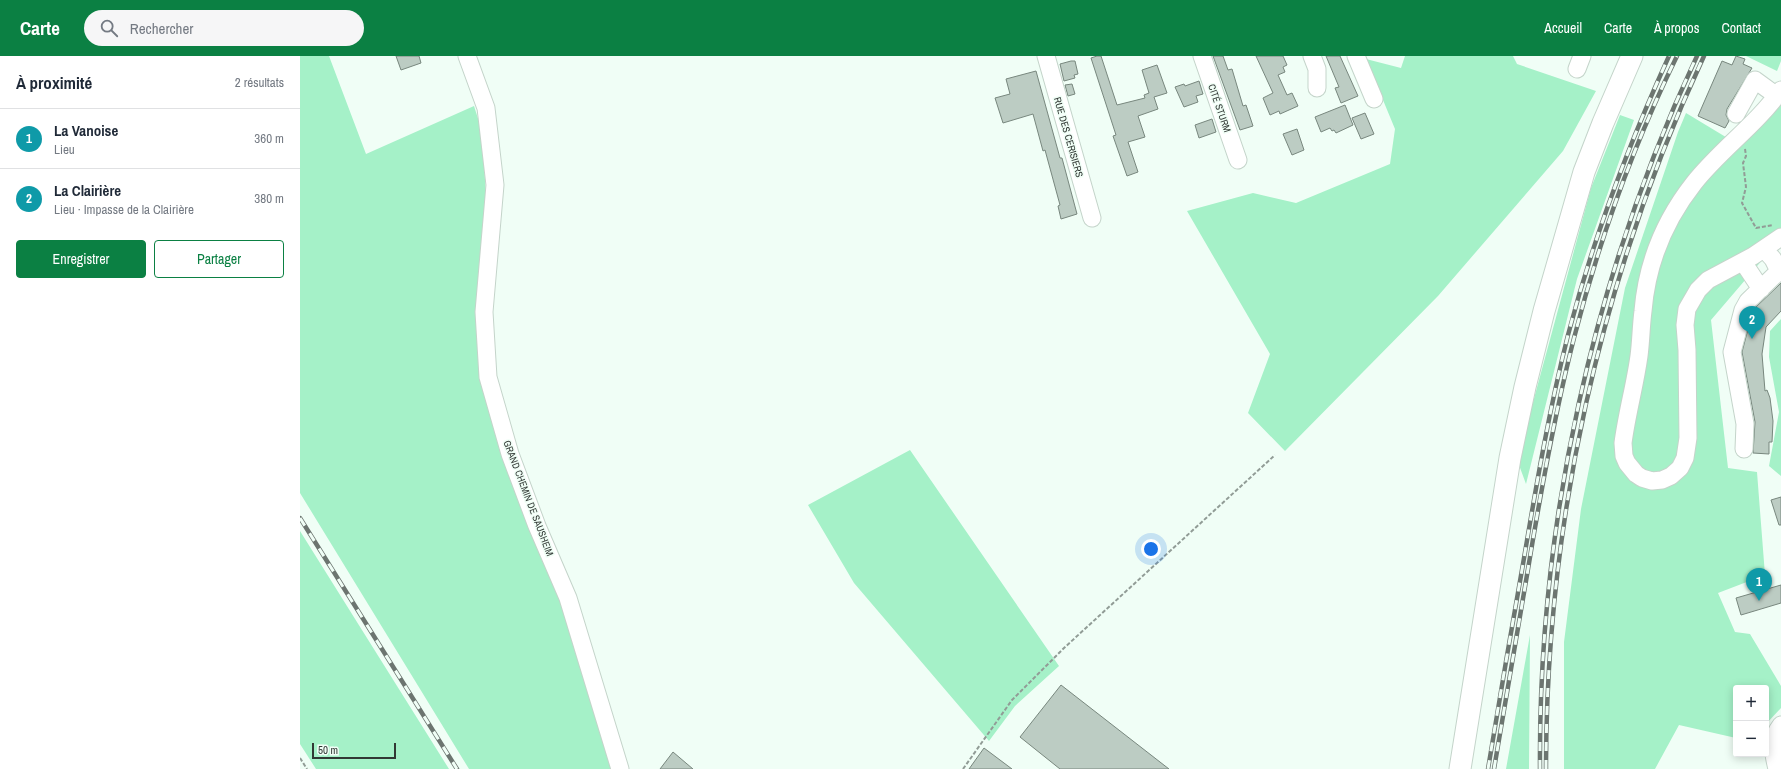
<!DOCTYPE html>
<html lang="fr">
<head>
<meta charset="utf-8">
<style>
	:root { --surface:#fff; --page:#f6f6f7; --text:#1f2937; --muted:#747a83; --line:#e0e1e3; --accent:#0b8043 }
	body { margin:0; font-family:"Archivo Narrow",sans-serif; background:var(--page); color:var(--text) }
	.controls { position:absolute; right:12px; bottom:12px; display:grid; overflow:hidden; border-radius:4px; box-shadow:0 2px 10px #0003 }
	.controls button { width:36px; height:36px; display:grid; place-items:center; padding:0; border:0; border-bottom:1px solid var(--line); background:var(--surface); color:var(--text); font:20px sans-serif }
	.scale { position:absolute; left:12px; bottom:10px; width:84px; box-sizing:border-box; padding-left:4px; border:2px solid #313834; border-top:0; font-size:11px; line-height:14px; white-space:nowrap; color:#313834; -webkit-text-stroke:3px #f0fef6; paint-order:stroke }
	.you { position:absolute; left:851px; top:493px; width:14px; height:14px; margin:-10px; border:3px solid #fff; border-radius:50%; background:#1a73e8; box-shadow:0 0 0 6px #1a73e833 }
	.badge { display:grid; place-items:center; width:26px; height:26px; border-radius:50%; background:var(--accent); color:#fff; font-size:13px; font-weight:700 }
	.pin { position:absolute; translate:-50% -33px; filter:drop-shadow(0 1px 2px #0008) }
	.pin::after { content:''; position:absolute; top:21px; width:14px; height:12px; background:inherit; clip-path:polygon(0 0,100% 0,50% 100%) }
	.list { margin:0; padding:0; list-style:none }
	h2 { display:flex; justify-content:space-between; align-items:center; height:52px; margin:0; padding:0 16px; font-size:17px }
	h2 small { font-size:13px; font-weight:400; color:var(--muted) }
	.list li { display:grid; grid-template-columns:26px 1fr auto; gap:12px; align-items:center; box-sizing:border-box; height:60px; padding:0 16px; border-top:1px solid var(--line) }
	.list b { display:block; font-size:15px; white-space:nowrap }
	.list p { margin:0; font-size:13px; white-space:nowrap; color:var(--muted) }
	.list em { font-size:13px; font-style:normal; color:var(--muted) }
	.actions { display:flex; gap:8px; padding:12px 16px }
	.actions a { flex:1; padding:9px 0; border:1px solid var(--accent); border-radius:4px; text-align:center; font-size:14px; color:var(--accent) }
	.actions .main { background:var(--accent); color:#fff }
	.icon { flex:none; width:22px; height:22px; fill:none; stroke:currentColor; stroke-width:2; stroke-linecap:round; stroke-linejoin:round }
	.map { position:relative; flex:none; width:1481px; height:713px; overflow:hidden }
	header { display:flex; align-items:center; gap:24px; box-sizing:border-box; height:56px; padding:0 20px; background:var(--accent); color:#fff }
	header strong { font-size:19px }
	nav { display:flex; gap:22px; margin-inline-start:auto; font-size:14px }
	.search { width:280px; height:36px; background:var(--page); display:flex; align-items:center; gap:10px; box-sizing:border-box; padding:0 14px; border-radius:22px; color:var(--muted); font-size:15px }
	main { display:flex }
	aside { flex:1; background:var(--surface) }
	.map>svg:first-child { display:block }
	.green { fill:#a5f1c8 }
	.building { fill:#bcccc3; stroke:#78877e }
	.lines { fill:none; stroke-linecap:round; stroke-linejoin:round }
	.minor-casing { stroke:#c4d4ca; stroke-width:19 }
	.major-casing { stroke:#c4d4ca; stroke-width:23 }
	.path { stroke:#919c96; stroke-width:2; stroke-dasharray:4 2; stroke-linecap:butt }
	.minor { stroke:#fff; stroke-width:17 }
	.major { stroke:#fff; stroke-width:21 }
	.rail-casing { stroke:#6c7570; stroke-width:4.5 }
	.rail { stroke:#f0fef6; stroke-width:3; stroke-dasharray:9; stroke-linecap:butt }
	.labels { text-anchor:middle; stroke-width:3; stroke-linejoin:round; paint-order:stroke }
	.street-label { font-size:10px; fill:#313834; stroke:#f0fef6 }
</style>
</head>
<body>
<header>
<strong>Carte</strong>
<div class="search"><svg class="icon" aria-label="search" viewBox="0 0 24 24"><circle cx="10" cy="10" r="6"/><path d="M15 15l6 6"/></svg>Rechercher</div>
<nav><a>Accueil</a><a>Carte</a><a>À propos</a><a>Contact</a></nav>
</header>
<main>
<aside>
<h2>À proximité<small>2 résultats</small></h2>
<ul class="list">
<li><span class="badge" style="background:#0f9aa8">1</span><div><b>La Vanoise</b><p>Lieu</p></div><em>360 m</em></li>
<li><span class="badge" style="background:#0f9aa8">2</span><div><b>La Clairière</b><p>Lieu · Impasse de la Clairière</p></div><em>380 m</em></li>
</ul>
<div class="actions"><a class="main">Enregistrer</a><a>Partager</a></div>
</aside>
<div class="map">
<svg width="1481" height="713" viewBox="0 0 1481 713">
	<rect width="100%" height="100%" fill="#f0fef6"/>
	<path class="green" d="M0,0H29L66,98L174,50L182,75L186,140L177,269L315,713H169L0,437Z
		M1105,0H1213L1217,8L1296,35L1263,95L1138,240L985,395L948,357L970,298L887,155L953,137L996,147L1090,108L1095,73L1066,3L1101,12Z
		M1446,0H1481V5L1477,15Z
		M1481,41V182L1411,264L1428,412L1457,416L1465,519L1418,537L1435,576L1450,578L1481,630V652L1466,668V632H1436V682L1379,669L1355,713H1264V586L1281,453L1325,232L1378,76L1386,57L1439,89Z
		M1320,59L1334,64L1277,223L1226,428L1219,409L1222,387L1291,132Z
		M1481,263V420L1469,410L1479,356L1469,301L1470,275Z
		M610,394L759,610L715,650L689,685L554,527L508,449Z
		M0,475L149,713H16L0,688Z
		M1230,579L1229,713H1206Z"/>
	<path class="building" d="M96,0H119L121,7L101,14Z
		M797,0H801L817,49L845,42L844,39L849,37L842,14L857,9L867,37L854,41L858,53L838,60L845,81L828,86L838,116L827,120L813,80L816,79L791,2Z
		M913,0H923L928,14L932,13L943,50L946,49L953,70L940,74Z
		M956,0H983L987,9L983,11L985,16L978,19L987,39L992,37L998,50L980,58L979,55L970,59L963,42L973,37Z
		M1026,0H1040L1058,40L1041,47L1035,32L1039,31Z
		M1436,0L1445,3L1443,8L1452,12L1427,53L1426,59L1429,65L1425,72L1398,60L1422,5L1432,9Z
		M771,5H775L778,18L774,19L775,22L764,25L760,8Z
		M736,15L760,102H762L777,158L761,163L758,150L760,149L745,94L743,95L733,58L703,67L695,42L710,38L706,23Z
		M899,25L903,38L896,40L898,46L884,51L875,31L884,28L885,30Z
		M772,28L775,38L768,40L765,29Z
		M1045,49L1053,69L1036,77L1034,74L1032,75L1030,72L1021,76L1015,61Z
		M1065,57L1074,78L1061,83L1052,62Z
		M912,63L916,76L899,82L895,69Z
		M997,73L1004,94L992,99L983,78Z
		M1481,227V255L1466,271L1462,298L1465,335L1467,334L1470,342L1473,365L1472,386H1469V398L1453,397L1455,366L1442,296L1452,258L1456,251Z
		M1481,441V469H1479L1471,444Z
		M1481,529V547L1441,559L1436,542Z
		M761,629L869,713H760L720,681Z
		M684,692L712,713H669Z
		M373,696L393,713H360Z"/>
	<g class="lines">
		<g class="minor-casing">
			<path id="minor" d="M167,0L186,52L195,129L184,256L188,321L210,398L237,470L268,542L320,713
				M746,0L792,162
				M902,0L938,104
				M1012,0L1017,13V32
				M1056,0L1074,43
				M1277,13L1282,0
				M1481,34C1456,69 1420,94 1394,127C1364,165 1347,207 1343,255C1341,270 1341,285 1339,300C1335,329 1327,357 1323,387L1324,400L1327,407L1336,418L1342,422L1352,425L1362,424L1371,420L1380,412L1385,402L1388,382L1387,294L1385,269L1387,253L1398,234L1408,224L1453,200L1481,181
				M1436,58L1455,24L1477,40
				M1443,206L1461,233
				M1444,393L1445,368L1432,296L1443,254L1448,245L1479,215L1473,203L1464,193
				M1477,713C1473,697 1470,683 1481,669"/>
		</g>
		<g class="major-casing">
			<path id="major" d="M1160,713L1210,402L1225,331L1244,255L1284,116L1303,67L1332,0"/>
		</g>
		<path class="path" d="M1445,93L1446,100L1443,107L1446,131L1442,147L1456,172L1473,169
			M0,702L7,713
			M663,713L712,644L764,592L975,399"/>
		<use href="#minor" class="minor"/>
		<use href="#major" class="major"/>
		<g class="rail-casing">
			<path id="rail" d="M0,462L157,713
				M1188,713C1199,645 1211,576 1223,508C1236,431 1249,354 1268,279C1293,183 1328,90 1369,0
				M1194,713C1205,648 1216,584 1227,519C1240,440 1254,360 1274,282C1299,185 1333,90 1377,0
				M1240,713C1238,468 1293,221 1397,0
				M1246,713C1246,467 1300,223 1404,0"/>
		</g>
		<use href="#rail" class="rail"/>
	</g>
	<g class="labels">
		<g class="street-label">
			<text transform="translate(920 52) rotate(71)" y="4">CITÉ STURM</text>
			<text transform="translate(769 81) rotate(74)" y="4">RUE DES CERISIERS</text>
			<text transform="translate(229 442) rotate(69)" y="4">GRAND CHEMIN DE SAUSHEIM</text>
		</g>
	</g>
</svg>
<div class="controls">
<button>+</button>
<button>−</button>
</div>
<div class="scale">50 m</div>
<div class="you"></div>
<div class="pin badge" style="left:1459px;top:545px;background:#0f9aa8">1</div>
<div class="pin badge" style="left:1452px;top:283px;background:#0f9aa8">2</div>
</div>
</main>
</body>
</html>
